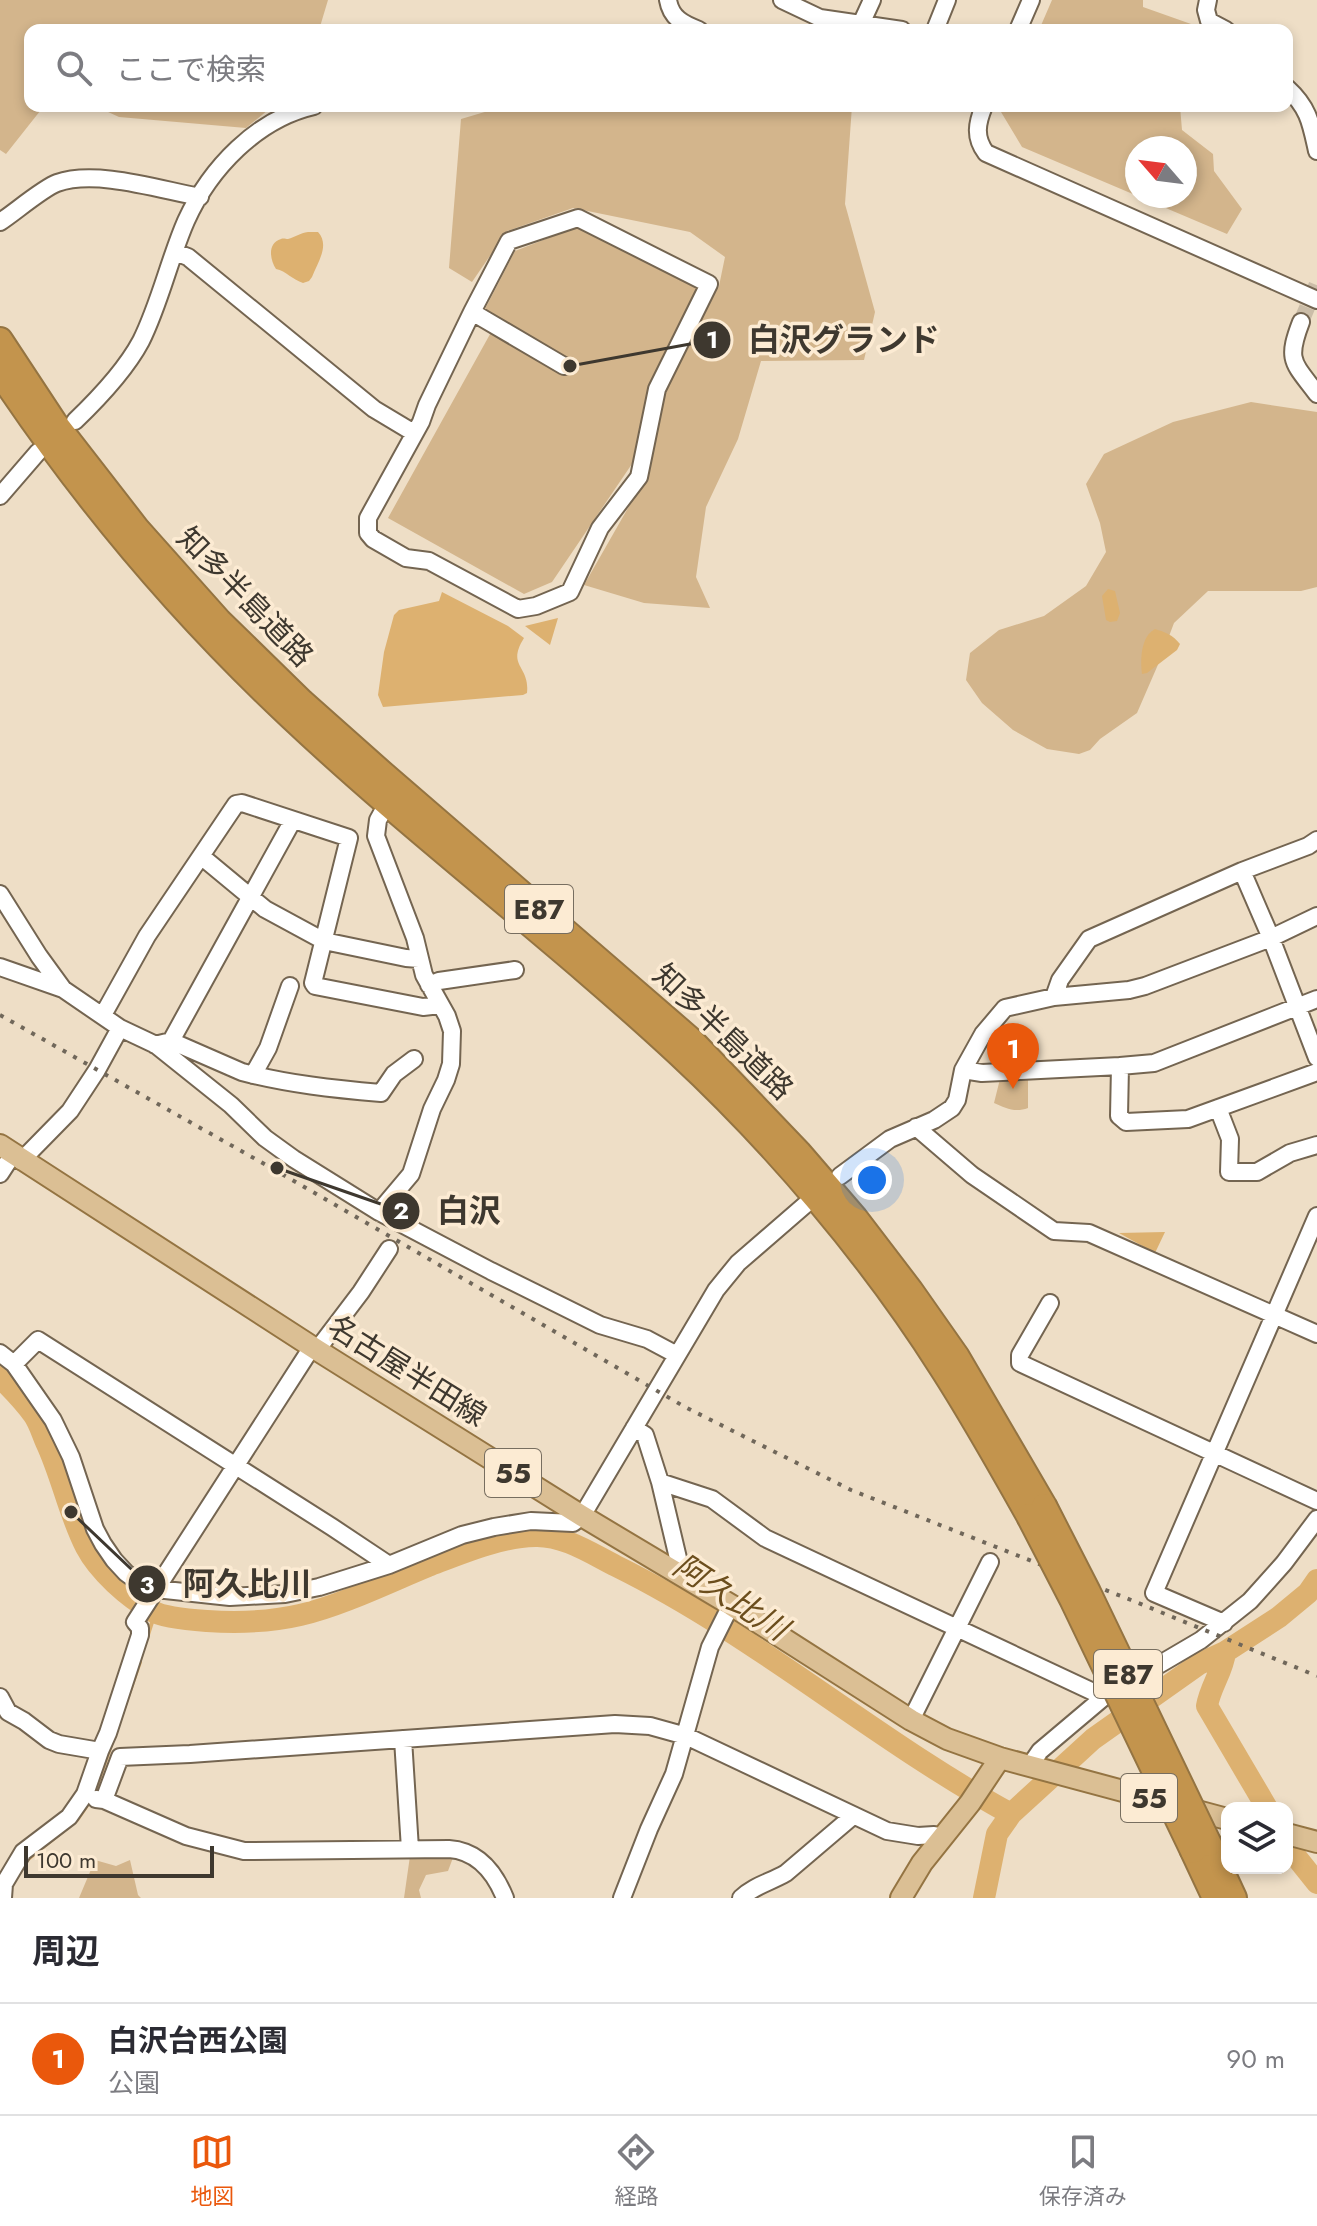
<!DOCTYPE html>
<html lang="ja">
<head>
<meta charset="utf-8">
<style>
	:root { --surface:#fff; --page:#f2f2f3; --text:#2b2b33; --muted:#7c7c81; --line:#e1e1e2; --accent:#ea580c }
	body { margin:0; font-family:Jost,"Noto Sans JP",sans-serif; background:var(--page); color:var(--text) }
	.controls { position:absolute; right:24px; bottom:24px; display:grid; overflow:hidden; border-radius:16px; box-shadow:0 4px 12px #0003 }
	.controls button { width:72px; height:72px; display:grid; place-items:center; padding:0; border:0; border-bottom:2px solid var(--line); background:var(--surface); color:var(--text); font:40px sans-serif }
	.compass { position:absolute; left:1125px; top:136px; width:72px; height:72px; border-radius:50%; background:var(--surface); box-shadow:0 4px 12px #0003; rotate:298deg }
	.scale { position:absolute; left:24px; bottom:20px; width:190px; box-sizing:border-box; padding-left:8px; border:4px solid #3e382f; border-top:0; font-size:22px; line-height:28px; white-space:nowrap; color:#3e382f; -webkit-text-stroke:6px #fcebd3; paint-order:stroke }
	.you { position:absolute; left:872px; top:1180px; width:28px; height:28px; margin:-20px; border:6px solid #fff; border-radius:50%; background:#1a73e8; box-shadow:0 0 0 12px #1a73e833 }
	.badge { display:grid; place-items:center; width:52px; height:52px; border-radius:50%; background:var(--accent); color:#fff; font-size:26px; font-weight:700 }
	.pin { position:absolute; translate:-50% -66px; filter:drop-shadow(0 2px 4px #0008) }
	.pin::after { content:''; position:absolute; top:42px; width:28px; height:24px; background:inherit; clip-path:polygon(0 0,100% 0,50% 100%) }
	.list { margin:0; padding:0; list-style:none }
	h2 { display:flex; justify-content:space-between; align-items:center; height:104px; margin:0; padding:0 32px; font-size:34px }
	h2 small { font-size:26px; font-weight:400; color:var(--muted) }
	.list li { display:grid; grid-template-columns:52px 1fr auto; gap:24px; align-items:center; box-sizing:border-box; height:112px; padding:0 32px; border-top:2px solid var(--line) }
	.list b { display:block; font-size:30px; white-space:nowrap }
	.list p { margin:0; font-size:26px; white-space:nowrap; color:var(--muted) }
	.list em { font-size:26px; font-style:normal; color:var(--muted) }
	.icon { flex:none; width:44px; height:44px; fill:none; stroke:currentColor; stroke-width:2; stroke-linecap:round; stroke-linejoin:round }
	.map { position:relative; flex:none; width:1317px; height:1898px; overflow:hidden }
	.search { position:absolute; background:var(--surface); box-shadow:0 4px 12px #0003; left:24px; right:24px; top:24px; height:88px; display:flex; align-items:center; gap:20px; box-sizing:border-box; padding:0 28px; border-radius:16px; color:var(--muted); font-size:30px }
	.sheet { height:216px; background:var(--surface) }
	nav { display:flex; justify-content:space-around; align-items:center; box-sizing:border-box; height:112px; border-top:2px solid var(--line); background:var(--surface); font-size:22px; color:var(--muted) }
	nav a { display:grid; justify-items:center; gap:4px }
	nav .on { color:var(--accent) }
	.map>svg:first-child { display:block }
	.green { fill:#d3b58c; fill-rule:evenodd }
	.water { fill:#ddb170 }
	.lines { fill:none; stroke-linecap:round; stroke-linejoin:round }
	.stream { stroke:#ddb170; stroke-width:4 }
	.river { stroke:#ddb170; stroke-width:22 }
	.minor-tunnel { stroke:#cbbda8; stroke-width:16; stroke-dasharray:16 8; stroke-linecap:butt }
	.minor-casing { stroke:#746551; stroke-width:20 }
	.major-casing { stroke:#947442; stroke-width:24 }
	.highway-casing { stroke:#947442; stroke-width:28 }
	.minor { stroke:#fff; stroke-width:16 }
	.major { stroke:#dbbf94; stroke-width:20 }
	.highway { stroke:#c3944d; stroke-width:24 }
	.rail { stroke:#70675a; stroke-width:4; stroke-dasharray:4 8; stroke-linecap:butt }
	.highway-bridge-casing { stroke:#947442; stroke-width:28; stroke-linecap:butt }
	.highway-bridge { stroke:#c3944d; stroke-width:24 }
	.labels { text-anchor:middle; stroke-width:7; stroke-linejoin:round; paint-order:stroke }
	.shield { fill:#fcebd3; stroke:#776e60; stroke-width:2 }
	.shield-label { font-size:28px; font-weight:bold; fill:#3e382f }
	.street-label { font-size:30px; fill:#3e382f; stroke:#fcebd3 }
	.water-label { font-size:32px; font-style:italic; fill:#6c4e1d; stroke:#fcebd3 }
	.leader { fill:none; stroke:#3e382f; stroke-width:3 }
	.callout-dot { fill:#3e382f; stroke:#fcebd3; stroke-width:3 }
	.mark-label { font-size:24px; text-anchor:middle; font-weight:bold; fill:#fff }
	.callout-label { font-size:32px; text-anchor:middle; font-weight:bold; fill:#3e382f; stroke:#fcebd3; stroke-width:7; stroke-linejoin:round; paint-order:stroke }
</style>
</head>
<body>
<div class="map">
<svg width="1317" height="1898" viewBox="0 0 1317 1898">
	<rect width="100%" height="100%" fill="#eedec6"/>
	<path class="green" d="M0,0H328L319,30H30V106H44L6,154L0,150Z
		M1052,0H1143V7L1191,24L1193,30H1039Z
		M95,106H273L246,128L119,117Z
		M505,106H852L845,204L875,312L864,360L761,361L738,439L706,507L696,577L710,608L644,603L584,585L644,480L663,393L719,286L725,257L690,232L573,208L507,231L472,282L449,268L461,119Z
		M1004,106H1180L1182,130L1213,154L1214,171L1242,209L1227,234L1022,147L1001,112ZM1137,148H1185V196H1137Z
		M574,228L618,236L712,284L643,414L638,455L552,582L524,594L388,518L499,318L485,309L515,251Z
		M1251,402L1317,412V587L1301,591H1208L1174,623L1160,660L1137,713L1100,739L1090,750L1079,754L1047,749L1013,730L982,703L966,680L970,653L999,630L1044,616L1086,586L1106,552L1100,523L1086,484L1104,454L1173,422Z
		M1028,1072V1108C1015,1113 1005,1108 994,1103L1001,1075Z
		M454,1855L448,1871L426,1875L419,1890L421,1898H404L410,1856Z
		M95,1860L116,1866L130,1860L138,1895L141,1898H79Z"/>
	<path class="water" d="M308,232H318C330,245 318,262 312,277L309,281L303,283C293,280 286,271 276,269C270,260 267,243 281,239C283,238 286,239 288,239C295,237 300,233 308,232Z
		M1108,589L1115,591L1120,613L1117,621L1110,622L1106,620L1102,596Z
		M442,592L508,626L524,638C506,667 530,665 527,693L523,695L383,707L378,695L384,652L394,615L399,610L439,601Z
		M558,618L550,645L525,626Z
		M1155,629C1165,632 1173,635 1180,644L1177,650L1147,673L1142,674C1140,659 1141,636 1155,629Z
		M1165,1232L1155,1253L1119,1233Z"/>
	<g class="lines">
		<path class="stream" d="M147,1638L155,1613
			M94,1794L140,1662
			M27,1860L77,1820L90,1801"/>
		<path class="river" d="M0,1377C12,1389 24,1401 33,1414C39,1422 42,1433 46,1442C62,1476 69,1514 86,1547C99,1572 128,1597 152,1611C164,1618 193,1620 207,1621C238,1623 270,1622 300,1615C340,1606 389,1582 428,1566C462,1553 499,1537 535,1536C564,1535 592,1554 616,1566C756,1635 875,1740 1011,1814
			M1225,1652C1223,1671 1210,1687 1207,1706L1267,1808
			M1293,1853L1317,1883
			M984,1898L997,1834L1011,1814L1093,1739L1199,1664L1225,1652L1279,1617L1308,1593L1317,1580"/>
		<path class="minor-tunnel" d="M1301,322L1317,284"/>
		<g class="minor-casing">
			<path id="minor" d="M668,0C671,18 683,24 699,30
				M782,0L820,18L902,30
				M1208,0L1206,10L1209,21L1226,30
				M861,24L872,0
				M935,30L947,0
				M1018,30L1031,0
				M1287,88C1309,108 1311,124 1317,151
				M984,106C977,123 974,137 986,153L1317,300
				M0,222C14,213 43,188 57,183C96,169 161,190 200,197
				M175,252L188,257L374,409L414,433
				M472,312L509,241L578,218L709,284L657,389L639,477L600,528L570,592L536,606L518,609L429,561L406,558L373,539L368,533V518L421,422L427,405L472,312L564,366
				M1301,322C1286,361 1293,362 1317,394
				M75,421C99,398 125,371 141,341C160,303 169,260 186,221C210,168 257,119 314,106
				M0,496L38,452
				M201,856L265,909L324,941L406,958L419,959
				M1242,871L1271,938L1317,1058
				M0,894L39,956L63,989L120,1028L156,1045L231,1105L265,1138L294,1159L379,1212L491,1271L600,1325L647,1339L677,1355
				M0,967L63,989
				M429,985L439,981L515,970
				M1054,997L1060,980L1089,939L1242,871L1308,846L1317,840
				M103,1015L147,936L236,804L242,803L349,838L313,983L315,986L423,1007L440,1005
				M171,1041L293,820
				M155,1045L171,1041L242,1072C288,1084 334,1089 381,1093L394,1074L414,1059
				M1120,1066L1154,1063L1317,999
				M963,1070L982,1073L1120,1066L1119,1116L1126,1122L1188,1119L1317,1072
				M253,1075L268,1048L290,986
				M1218,1108L1230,1139L1229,1172H1257L1290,1153L1317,1145
				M916,1127L972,1175L1054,1231L1089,1233L1317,1334
				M21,1161L70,1111L97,1070L120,1028
				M0,1174L13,1154
				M840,1176L890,1139L934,1120L952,1108L957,1100L963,1070L983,1034L1005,1008L1054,997L1129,990L1145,986L1271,938L1317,916
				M379,1212L411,1174L432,1109L446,1080L451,1064L452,1031L447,1016L424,975L415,938L376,836L378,820L383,811
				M1050,1303L1020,1355V1363L1317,1501
				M317,1350L361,1292L389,1249
				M0,1353L14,1364L53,1420L71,1457L95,1529L103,1544L114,1560L126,1573L137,1581L156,1589L230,1597L285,1594L319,1587L389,1565L462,1535L494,1527L531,1521L573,1523L582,1516L716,1290L738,1263L805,1205
				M14,1364L38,1340L332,1527L389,1565
				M634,1428L645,1435L660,1482L682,1575
				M660,1482L712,1499L765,1538L1104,1697
				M1224,1623L1154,1593L1317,1216
				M0,1697L8,1712L24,1721L49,1740L59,1744L100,1751
				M911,1720L990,1562
				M403,1739L410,1849
				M1029,1767L1040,1751L1104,1697L1201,1640L1250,1601L1284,1563L1317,1519
				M96,1799L104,1800L186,1836L244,1851L449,1849C478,1851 495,1873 505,1898
				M104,1800L120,1757L190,1754L615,1724L650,1726L686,1736L887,1831L918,1836L934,1835L943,1837
				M3,1898L4,1884L23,1852L69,1817L85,1794L100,1751L108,1733L140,1635V1628L135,1622L312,1347
				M622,1898L649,1829L674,1774L710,1647L731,1605
				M741,1898C753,1886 771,1882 786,1873L853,1816"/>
		</g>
		<g class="major-casing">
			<path id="major" d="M0,1145L317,1350L582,1516L731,1605L911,1720L947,1739L1000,1758L1227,1819
				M1287,1834L1317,1842
				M901,1898L922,1863L970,1803L1000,1758"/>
		</g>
		<g class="highway-casing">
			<path id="highway" d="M0,340L54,422L137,529L219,621L302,702L383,774L691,1040L799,1153L855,1218L910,1290L957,1357L1044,1506
				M0,373C84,499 181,614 291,717C415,834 553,937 678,1053C775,1143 871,1256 942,1368C973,1416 1001,1466 1029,1516
				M1209,1844L1234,1898
				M1193,1851L1215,1898"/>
		</g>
		<use href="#minor" class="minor"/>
		<use href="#major" class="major"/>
		<use href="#highway" class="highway"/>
		<path class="rail" d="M0,1015L275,1170L685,1407L851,1490L1131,1600L1317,1676"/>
		<g class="highway-bridge-casing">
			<path id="highway-bridge" d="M1044,1506L1088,1592L1209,1844
				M1029,1516L1072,1599L1193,1851"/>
		</g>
		<use href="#highway-bridge" class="highway-bridge"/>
	</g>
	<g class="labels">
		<g class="shield">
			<rect x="505" y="885" width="68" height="48" rx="6"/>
			<rect x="485" y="1449" width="56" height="48" rx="6"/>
			<rect x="1094" y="1650" width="68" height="48" rx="6"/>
			<rect x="1121" y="1774" width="56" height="48" rx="6"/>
		</g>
		<g class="shield-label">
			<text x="539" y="919">E87</text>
			<text x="513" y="1483">55</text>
			<text x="1128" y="1684">E87</text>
			<text x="1149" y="1808">55</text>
		</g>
		<g class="street-label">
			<text transform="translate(245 597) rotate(46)" y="10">知多半島道路</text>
			<text transform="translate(723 1032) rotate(44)" y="10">知多半島道路</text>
			<text transform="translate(407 1371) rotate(32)" y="10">名古屋半田線</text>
		</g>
		<g class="water-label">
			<text transform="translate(731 1597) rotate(33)" y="11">阿久比川</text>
		</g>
	</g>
	<path class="leader" d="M570 366L712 340M277 1168L401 1211M71 1512L147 1584"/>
	<g class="callout-dot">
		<circle cx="570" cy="366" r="8"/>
		<circle cx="277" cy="1168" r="8"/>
		<circle cx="71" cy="1512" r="8"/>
		<circle cx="712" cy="340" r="20"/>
		<circle cx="401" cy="1211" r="20"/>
		<circle cx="147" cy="1584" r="20"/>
	</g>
	<g class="mark-label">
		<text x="712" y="348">1</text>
		<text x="401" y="1219">2</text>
		<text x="147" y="1593">3</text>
	</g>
	<g class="callout-label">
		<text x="844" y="351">白沢グランド</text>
		<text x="469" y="1222">白沢</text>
		<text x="247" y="1595">阿久比川</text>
	</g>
</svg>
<div class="controls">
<button><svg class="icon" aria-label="layers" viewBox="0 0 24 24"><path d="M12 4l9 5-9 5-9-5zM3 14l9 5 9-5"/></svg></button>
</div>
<svg class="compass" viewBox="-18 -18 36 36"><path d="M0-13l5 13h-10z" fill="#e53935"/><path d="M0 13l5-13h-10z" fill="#7c7c81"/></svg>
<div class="scale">100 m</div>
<div class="you"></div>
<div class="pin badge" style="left:1013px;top:1089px">1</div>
<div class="search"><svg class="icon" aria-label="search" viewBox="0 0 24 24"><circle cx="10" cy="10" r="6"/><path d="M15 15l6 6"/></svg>ここで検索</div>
</div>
<section class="sheet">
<h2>周辺<small></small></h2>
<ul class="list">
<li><span class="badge">1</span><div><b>白沢台西公園</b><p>公園</p></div><em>90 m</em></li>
</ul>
</section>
<nav>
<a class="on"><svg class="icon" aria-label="map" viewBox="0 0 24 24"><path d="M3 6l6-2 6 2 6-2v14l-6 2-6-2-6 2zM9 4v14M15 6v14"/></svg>地図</a>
<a><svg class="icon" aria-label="directions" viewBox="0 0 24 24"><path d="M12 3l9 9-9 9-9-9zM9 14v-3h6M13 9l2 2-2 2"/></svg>経路</a>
<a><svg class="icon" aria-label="saved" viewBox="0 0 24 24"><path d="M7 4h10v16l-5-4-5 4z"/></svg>保存済み</a>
</nav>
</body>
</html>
